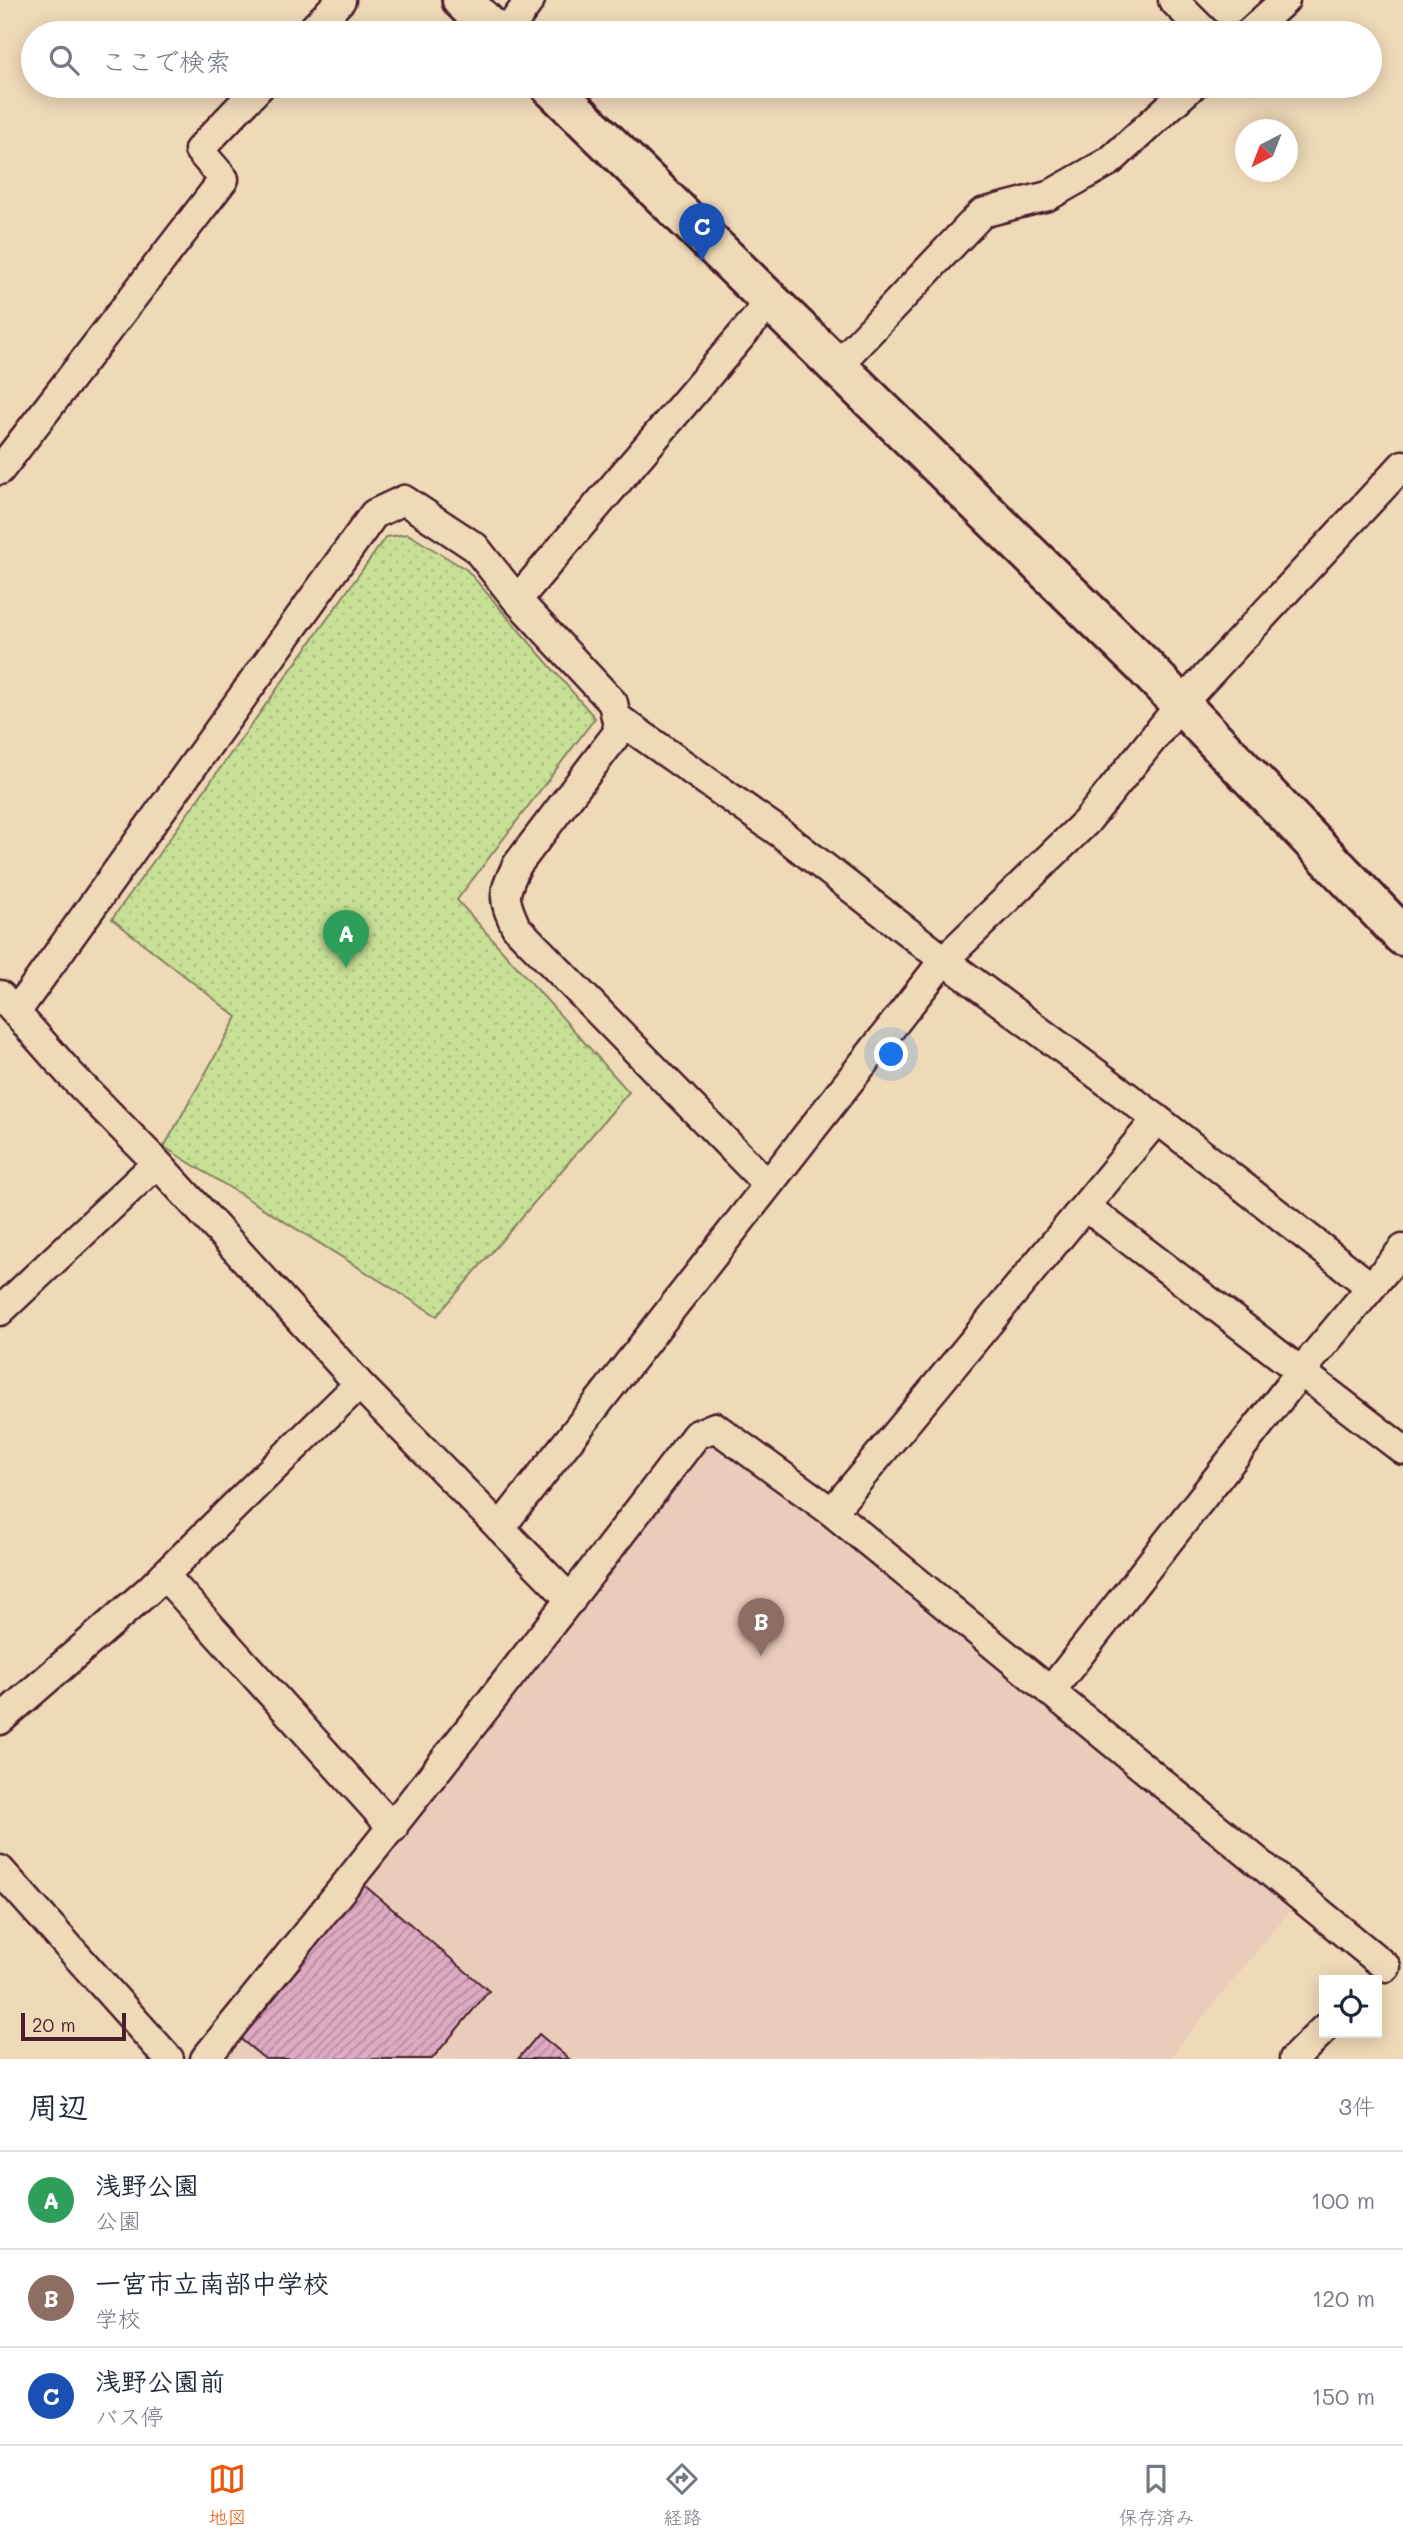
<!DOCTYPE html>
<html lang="ja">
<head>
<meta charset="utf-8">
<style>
	:root { --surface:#fff; --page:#f2f2f3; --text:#1f2937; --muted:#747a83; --line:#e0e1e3; --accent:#ea580c }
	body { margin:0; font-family:Mali,"Klee One",sans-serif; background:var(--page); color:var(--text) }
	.controls { position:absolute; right:21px; bottom:21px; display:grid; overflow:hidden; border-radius:0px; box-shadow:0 4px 18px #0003 }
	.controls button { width:63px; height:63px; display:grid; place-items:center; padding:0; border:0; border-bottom:2px solid var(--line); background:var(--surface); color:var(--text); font:35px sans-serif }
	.compass { position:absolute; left:1235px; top:119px; width:63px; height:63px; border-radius:50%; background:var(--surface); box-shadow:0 4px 18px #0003; rotate:222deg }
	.scale { position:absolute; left:21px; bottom:18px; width:105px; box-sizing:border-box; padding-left:7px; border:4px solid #4a1f2b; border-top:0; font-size:19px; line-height:24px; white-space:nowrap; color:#4a1f2b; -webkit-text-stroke:5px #efdab8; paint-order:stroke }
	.you { position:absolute; left:892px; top:1055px; width:24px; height:24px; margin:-18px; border:5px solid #fff; border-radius:50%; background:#1a73e8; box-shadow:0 0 0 10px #1a73e833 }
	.badge { display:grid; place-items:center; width:46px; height:46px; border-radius:50%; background:var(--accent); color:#fff; font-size:23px; font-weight:700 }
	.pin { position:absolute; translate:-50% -58px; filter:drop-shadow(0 2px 4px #0008) }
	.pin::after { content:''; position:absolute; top:37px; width:24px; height:21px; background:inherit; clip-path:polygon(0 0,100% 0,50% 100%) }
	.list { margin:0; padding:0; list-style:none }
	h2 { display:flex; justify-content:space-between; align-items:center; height:91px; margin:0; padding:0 28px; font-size:30px }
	h2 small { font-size:23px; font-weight:400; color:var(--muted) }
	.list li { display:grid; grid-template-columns:46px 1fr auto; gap:21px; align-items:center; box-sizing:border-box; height:98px; padding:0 28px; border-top:2px solid var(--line) }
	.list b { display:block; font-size:26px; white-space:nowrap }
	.list p { margin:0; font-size:23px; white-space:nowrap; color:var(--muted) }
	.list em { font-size:23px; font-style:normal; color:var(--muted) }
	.icon { flex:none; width:38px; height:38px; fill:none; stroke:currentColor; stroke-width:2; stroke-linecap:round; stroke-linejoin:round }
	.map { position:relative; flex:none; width:1403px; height:2059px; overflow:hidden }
	.search { position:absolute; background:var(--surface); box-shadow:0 4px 18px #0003; left:21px; right:21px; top:21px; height:77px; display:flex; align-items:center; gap:18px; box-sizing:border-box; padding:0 24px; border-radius:38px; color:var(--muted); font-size:26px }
	.sheet { height:385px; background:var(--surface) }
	nav { display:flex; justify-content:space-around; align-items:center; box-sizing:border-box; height:98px; border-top:2px solid var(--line); background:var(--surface); font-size:19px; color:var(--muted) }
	nav a { display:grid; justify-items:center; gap:4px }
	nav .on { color:var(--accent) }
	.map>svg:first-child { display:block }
	.built { fill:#eaccbb }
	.green { fill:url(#green-dots); stroke:#888060; stroke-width:2 }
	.building { fill:url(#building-hatch); stroke:#4a1f2b; stroke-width:2 }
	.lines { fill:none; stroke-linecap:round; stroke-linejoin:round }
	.street-casing { stroke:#4a1f2b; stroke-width:33 }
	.secondary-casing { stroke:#4a1f2b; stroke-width:44 }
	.street { stroke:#efdab8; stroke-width:28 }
	.secondary { stroke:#efdab8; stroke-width:38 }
</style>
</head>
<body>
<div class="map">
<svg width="1403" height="2059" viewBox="0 0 1403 2059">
	<defs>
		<pattern id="green-dots" width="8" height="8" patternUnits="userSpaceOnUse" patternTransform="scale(1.75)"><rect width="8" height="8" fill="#c7e096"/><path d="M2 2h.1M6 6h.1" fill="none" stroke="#acc081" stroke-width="1.8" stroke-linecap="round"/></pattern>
		<pattern id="building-hatch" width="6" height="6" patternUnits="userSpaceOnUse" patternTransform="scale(1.75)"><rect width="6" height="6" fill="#deaac3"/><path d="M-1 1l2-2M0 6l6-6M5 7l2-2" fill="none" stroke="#b68a9f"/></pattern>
	</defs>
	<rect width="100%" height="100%" fill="#efdab8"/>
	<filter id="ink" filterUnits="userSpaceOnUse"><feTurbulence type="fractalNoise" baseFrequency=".0143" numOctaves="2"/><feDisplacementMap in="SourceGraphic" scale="14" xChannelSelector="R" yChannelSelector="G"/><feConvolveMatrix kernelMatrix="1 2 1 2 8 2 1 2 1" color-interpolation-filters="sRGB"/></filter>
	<g filter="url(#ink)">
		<path class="built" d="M714,1438L1291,1909L1169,2059H227L391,1854L692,1458Z"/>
		<path class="green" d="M408,534L467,570L595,718L457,900L629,1092L437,1316L164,1147L237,1017L112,919L386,537Z"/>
		<path class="building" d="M364,1885L489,1991L432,2059H265L237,2036Z
			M539,2034L569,2059H518Z"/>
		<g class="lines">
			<g class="street-casing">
				<path id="street" d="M1173,0L1206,33
					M309,33L341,0
					M506,33L530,0
					M1249,33L1285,0
					M836,367L982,213L1048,196L1110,161L1192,86
					M0,470L224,179L199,150L260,86
					M517,600L770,302
					M616,717L779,832L944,960L1157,1119L1371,1287
					M0,995L70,1074L157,1163L359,1384L571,1600
					M16,1012L374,514L404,500L475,547L517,600L613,703L619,731L517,865C503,894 502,897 516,927L768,1185
					M1085,1206L1403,1450
					M0,1311L157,1163
					M832,1512L1157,1119
					M500,1528L944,960L1086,822L1180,705L1403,465
					M164,1575L393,1828
					M1050,1692L1302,1370L1403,1249
					M0,1720L149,1590L359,1384
					M0,1870L169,2059
					M205,2059C372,1854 536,1646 696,1435L715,1427L832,1512L1386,1967
					M1294,2059L1324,2029"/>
			</g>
			<g class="secondary-casing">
				<path id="secondary" d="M462,0L496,33
					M550,86L1143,665L1403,936"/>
			</g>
			<use href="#street" class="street"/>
			<use href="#secondary" class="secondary"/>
		</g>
	</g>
</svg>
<div class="controls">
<button><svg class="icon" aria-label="locate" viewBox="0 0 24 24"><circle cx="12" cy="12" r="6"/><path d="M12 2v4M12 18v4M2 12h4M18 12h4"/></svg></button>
</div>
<svg class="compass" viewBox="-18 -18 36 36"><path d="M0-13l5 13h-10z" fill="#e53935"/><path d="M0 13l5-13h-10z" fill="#747a83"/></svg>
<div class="scale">20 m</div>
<div class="you"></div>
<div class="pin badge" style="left:346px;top:968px;background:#2e9e5b">A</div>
<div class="pin badge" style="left:761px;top:1656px;background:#8d6e63">B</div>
<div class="pin badge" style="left:702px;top:261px;background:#1a4fb4">C</div>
<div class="search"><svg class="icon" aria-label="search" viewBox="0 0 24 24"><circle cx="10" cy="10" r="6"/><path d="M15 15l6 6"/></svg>ここで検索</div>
</div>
<section class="sheet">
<h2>周辺<small>3件</small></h2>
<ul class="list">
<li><span class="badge" style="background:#2e9e5b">A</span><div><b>浅野公園</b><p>公園</p></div><em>100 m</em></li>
<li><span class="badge" style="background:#8d6e63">B</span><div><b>一宮市立南部中学校</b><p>学校</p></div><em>120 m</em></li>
<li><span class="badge" style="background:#1a4fb4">C</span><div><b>浅野公園前</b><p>バス停</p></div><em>150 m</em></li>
</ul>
</section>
<nav>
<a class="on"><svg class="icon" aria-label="map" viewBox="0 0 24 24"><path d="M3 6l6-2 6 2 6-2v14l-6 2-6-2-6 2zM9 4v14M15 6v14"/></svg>地図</a>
<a><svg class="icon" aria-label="directions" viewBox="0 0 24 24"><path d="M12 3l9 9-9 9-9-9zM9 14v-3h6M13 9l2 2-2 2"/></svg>経路</a>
<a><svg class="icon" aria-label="saved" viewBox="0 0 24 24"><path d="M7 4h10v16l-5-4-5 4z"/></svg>保存済み</a>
</nav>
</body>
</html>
